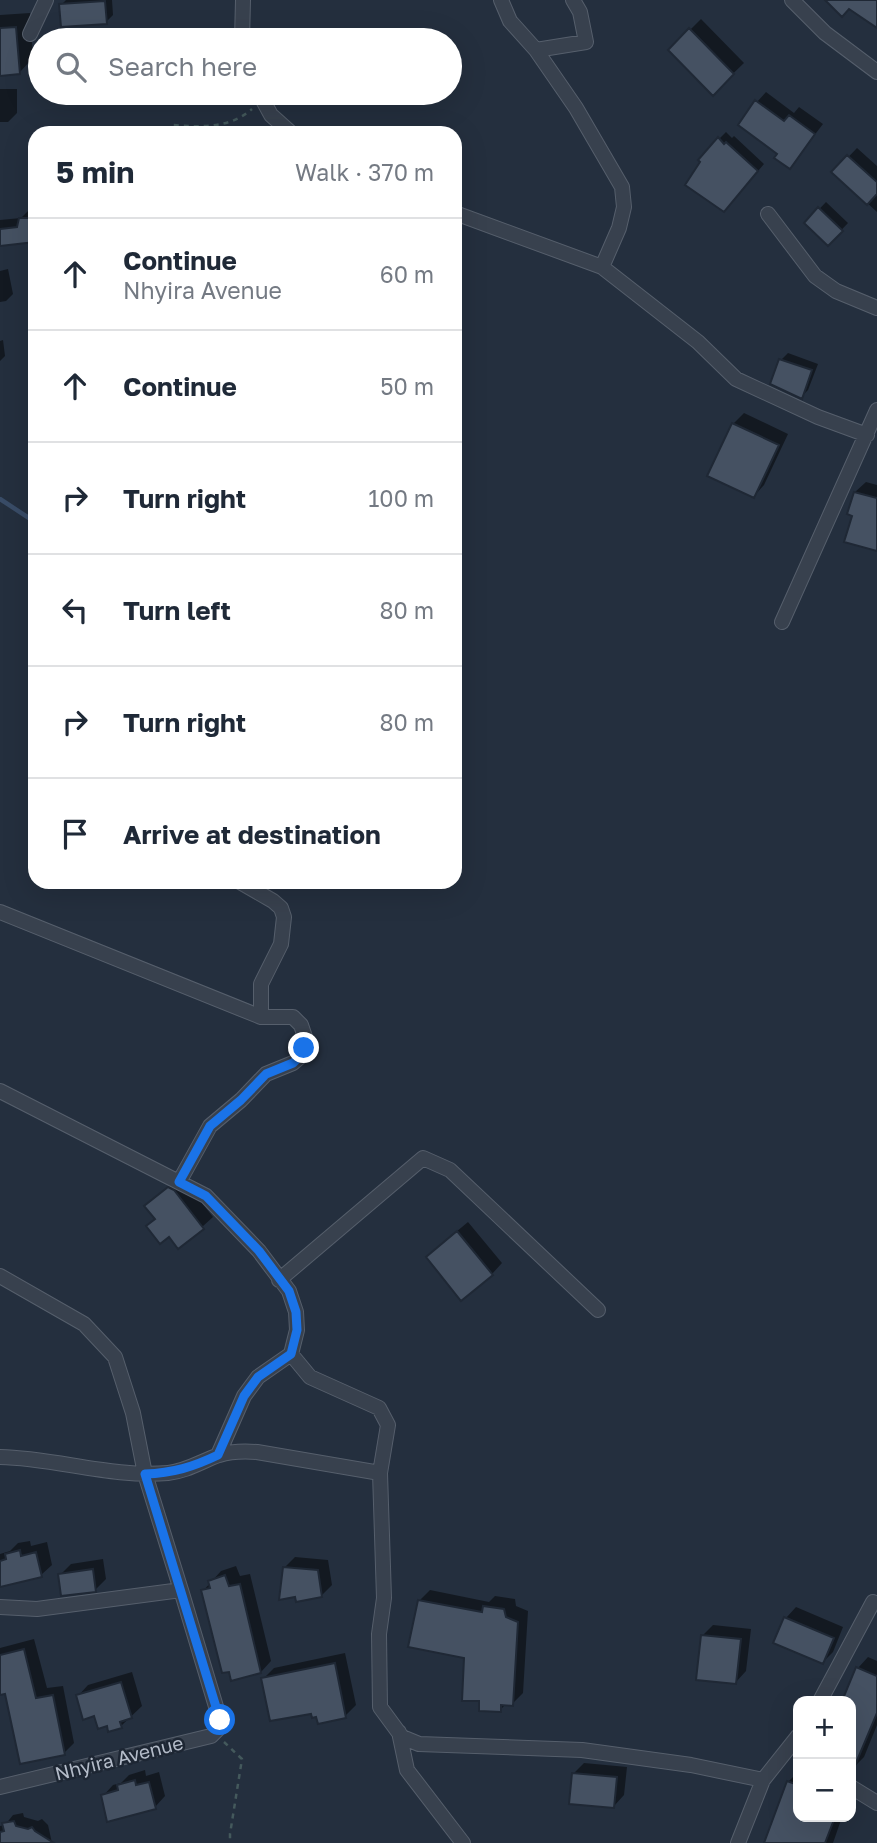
<!DOCTYPE html>
<html lang="en">
<head>
<meta charset="utf-8">
<style>
	:root { --surface:#fff; --page:#f6f6f7; --text:#1f2937; --muted:#747a83; --line:#e0e1e3 }
	body { margin:0; font-family:"Golos Text",sans-serif; background:var(--page); color:var(--text) }
	.controls { position:absolute; right:21px; bottom:21px; display:grid; overflow:hidden; border-radius:14px; box-shadow:0 7px 28px #0002 }
	.controls button { width:63px; height:63px; display:grid; place-items:center; padding:0; border:0; border-bottom:2px solid var(--line); background:var(--surface); color:var(--text); font:35px sans-serif }
	.stop { position:absolute; width:21px; height:21px; margin:-16px; border:5px solid #1a73e8; border-radius:50%; background:#fff }
	.stop.end { background:#1a73e8; border-color:#fff; box-shadow:0 2px 7px #0008 }
	.list { margin:0; padding:0; list-style:none }
	h2 { display:flex; justify-content:space-between; align-items:center; height:91px; margin:0; padding:0 28px; font-size:30px }
	h2 small { font-size:23px; font-weight:400; color:var(--muted) }
	.list li { display:grid; grid-template-columns:46px 1fr auto; gap:21px; align-items:center; box-sizing:border-box; height:112px; padding:0 28px; border-top:2px solid var(--line) }
	.list b { display:block; font-size:26px; white-space:nowrap }
	.list p { margin:0; font-size:23px; white-space:nowrap; color:var(--muted) }
	.list em { font-size:23px; font-style:normal; color:var(--muted) }
	.icon { flex:none; width:38px; height:38px; fill:none; stroke:currentColor; stroke-width:2; stroke-linecap:round; stroke-linejoin:round }
	.map { position:relative; flex:none; width:877px; height:1843px; overflow:hidden }
	.search { position:absolute; background:var(--surface); box-shadow:0 7px 28px #0002; left:28px; top:28px; width:434px; height:77px; display:flex; align-items:center; gap:18px; box-sizing:border-box; padding:0 24px; border-radius:38px; color:var(--muted); font-size:26px }
	.panel { position:absolute; background:var(--surface); box-shadow:0 7px 28px #0002; left:28px; top:126px; width:434px; height:763px; border-radius:21px }
	.map>svg:first-child { display:block }
	.shadow { fill:#0007 }
	.lines { fill:none; stroke-linecap:round; stroke-linejoin:round }
	.stream { stroke:#394c67; stroke-width:4.5 }
	.building { fill:#455162; stroke:#1f2835; stroke-width:2 }
	.street-casing { stroke:#565f6c; stroke-width:16 }
	.path { stroke:#44595c; stroke-width:2.5; stroke-dasharray:5 5; stroke-linecap:butt }
	.street { stroke:#38414e; stroke-width:14 }
	.route { stroke:#1a73e8; stroke-width:9 }
	.labels { text-anchor:middle; stroke-width:5; stroke-linejoin:round; paint-order:stroke }
	.street-label { font-size:19px; fill:#b4bcc9; stroke:#1d2633 }
</style>
</head>
<body>
<div class="map">
<svg width="877" height="1843" viewBox="0 0 877 1843">
	<rect width="100%" height="100%" fill="#242f3e"/>
	<path class="shadow" d="M66,0H112L113,15L106,22L61,5Z
		M30,13L33,58L19,73L0,74V15Z
		M701,19L744,63L713,93L670,50Z
		M0,89H17V113L8,122H0Z
		M766,92L794,113L799,107L823,124L790,167L780,153L757,102Z
		M96,128H131V133H91Z
		M161,129V133H141Z
		M726,132L732,138L734,136L764,164L731,203L719,139Z
		M857,148L877,166V212L834,172Z
		M826,202L848,223L828,244L806,223Z
		M31,208H35V240L0,244V220L21,218Z
		M8,269L13,294L6,301L0,302V271Z
		M3,340L5,356L0,361V341Z
		M788,353L818,364L808,390L801,397L772,383L781,360Z
		M744,413L788,434L764,485L754,496L733,424Z
		M866,482L877,485V549L854,514L855,492Z
		M179,1178L184,1180L213,1217L202,1227L156,1218L146,1206Z
		M468,1222L502,1263L492,1274L438,1247Z
		M30,1541L31,1546L47,1542L52,1565L41,1575L0,1585V1554L10,1551L18,1543Z
		M295,1557L328,1560L332,1585L321,1596L284,1568Z
		M103,1559L106,1579L95,1590L60,1575L71,1564Z
		M236,1566L240,1576L250,1574L271,1661L261,1672L203,1591L221,1571Z
		M430,1590L489,1602L495,1596L515,1599L516,1606L528,1611L523,1693L512,1704H506L500,1710L481,1699L466,1656L419,1601Z
		M796,1607L843,1627L833,1652L823,1662L786,1618Z
		M713,1625L751,1629L746,1671L736,1682L702,1636Z
		M34,1639L47,1688L63,1686L74,1743L64,1753L7,1692L0,1693V1648Z
		M345,1653L356,1705L345,1716L318,1715L263,1679L274,1668Z
		M868,1657L877,1661V1725L864,1757L853,1768L851,1767V1701H843L858,1668Z
		M132,1672L142,1706L121,1726L108,1724L78,1696L88,1685Z
		M584,1763L627,1767L624,1795L614,1806L573,1774Z
		M145,1770L146,1776L159,1772L165,1796L155,1807L103,1796L113,1785L121,1783L129,1775Z
		M798,1772V1817H842L833,1843H766L788,1782Z
		M23,1813L24,1817L38,1821L42,1819L48,1825L52,1843H0V1826L5,1825L13,1815Z"/>
	<g class="lines">
		<path class="stream" d="M0,499L35,522"/>
	</g>
	<path class="building" d="M825,0H877V28L849,9L842,17Z
		M105,1L107,24L61,27L59,4Z
		M16,27L20,74L0,76V28Z
		M689,28L734,74L713,96L668,50Z
		M755,100L784,121L789,115L815,134L790,169L774,158L777,154L738,125Z
		M718,137L724,144L726,142L758,171L724,212L685,185L700,162L698,160Z
		M847,155L877,182V194L867,205L831,172Z
		M818,207L843,231L828,246L804,223Z
		M19,218H35V242L0,246V229L17,227Z
		M779,359L812,370L802,399L770,384Z
		M732,423L779,445L754,498L707,476Z
		M854,492L877,498V551L844,542L852,516L847,514Z
		M168,1187L174,1190L204,1229L178,1249L169,1237L160,1244L146,1226L155,1219L144,1206Z
		M457,1231L493,1275L461,1301L426,1257Z
		M20,1550L21,1556L36,1552L42,1577L0,1587V1561L6,1559L5,1554Z
		M283,1567L318,1570L322,1597L296,1602L295,1597L279,1600Z
		M93,1569L96,1592L61,1596L58,1574Z
		M225,1575L229,1586L240,1584L261,1673L231,1681L229,1672L222,1673L201,1590L210,1588L208,1581Z
		M418,1600L482,1612L483,1606L504,1609L506,1617L518,1622L513,1706L501,1705V1712L479,1711V1701H462L464,1658L408,1647Z
		M784,1617L834,1638L823,1664L773,1643Z
		M701,1635L741,1639L736,1684L696,1680Z
		M24,1649L36,1698L53,1695L65,1755L20,1764L5,1694L0,1695V1655Z
		M335,1663L346,1718L318,1724L316,1717L312,1718L311,1714L270,1721L261,1678Z
		M856,1667L877,1676V1713L851,1775V1701H842Z
		M121,1682L132,1718L120,1722L122,1728L108,1732L107,1726L98,1729L94,1716L83,1720L76,1695Z
		M572,1773L617,1777L614,1808L569,1804Z
		M135,1780L136,1785L149,1782L156,1809L107,1822L101,1795L118,1790L117,1785Z
		M787,1781L798,1785V1817H835L825,1843H764Z
		M14,1821L16,1826L28,1829L32,1827L35,1831L54,1843H0V1832L4,1831L2,1823Z"/>
	<g class="lines">
		<g class="street-casing">
			<path id="street" d="M501,0L510,21L536,50L576,108L622,187L624,207L619,228L602,267
				M792,0L825,33L877,72
				M30,34L46,0
				M242,40L243,0
				M536,50L586,42L580,12L573,0
				M259,93L271,115L291,133
				M455,213L602,267L698,342L736,379L818,417L867,435
				M768,214L815,276L836,291L877,308
				M782,622L877,410
				M0,912L261,1017
				M0,1091L206,1196L259,1251L289,1291L296,1312L297,1330L291,1354L310,1377L379,1408L388,1425L380,1473L384,1598L379,1634L380,1707L402,1737L419,1744L582,1750L691,1765L763,1780
				M179,1182L210,1126L241,1100L266,1074L293,1063L300,1057L304,1048L305,1037L301,1025L293,1017H261V984L281,944L284,917L281,908L273,901L240,882
				M0,1276L84,1324L115,1357L133,1413L145,1474L181,1590L37,1609L0,1607
				M279,1280L423,1158L450,1170L598,1310
				M218,1455L244,1396L258,1377L291,1354
				M0,1457C55,1458 113,1478 168,1473C187,1471 202,1461 219,1455C232,1451 244,1451 257,1452L380,1473
				M820,1701L873,1602
				M399,1732L407,1770L463,1843
				M0,1787L211,1736L218,1729L220,1720L181,1590
				M851,1787L877,1803
				M738,1843L763,1780L798,1736"/>
		</g>
		<path class="path" d="M174,133L172,125C201,127 229,129 252,109
			M224,1742L242,1759L230,1834V1843"/>
		<use href="#street" class="street"/>
	</g>
	<g class="lines">
		<path class="route" d="M220,1720L145,1474C173,1473 193,1467 218,1455L244,1396L258,1377L291,1354L297,1330L296,1312L289,1291L259,1251L206,1196L179,1182L210,1126L241,1100L266,1074L293,1063L300,1056L304,1048"/>
	</g>
	<g class="labels">
		<g class="street-label">
			<text transform="translate(119 1758) rotate(-14)" y="7">Nhyira Avenue</text>
		</g>
	</g>
</svg>
<div class="controls">
<button>+</button>
<button>−</button>
</div>
<div class="stop" style="left:220px;top:1720px"></div>
<div class="stop end" style="left:304px;top:1048px"></div>
<div class="search"><svg class="icon" aria-label="search" viewBox="0 0 24 24"><circle cx="10" cy="10" r="6"/><path d="M15 15l6 6"/></svg>Search here</div>
<section class="panel">
<h2>5 min<small>Walk · 370 m</small></h2>
<ul class="list">
<li><svg class="icon" aria-label="ahead" viewBox="0 0 24 24"><path d="M12 20V5M6 11l6-6 6 6"/></svg><div><b>Continue</b><p>Nhyira Avenue</p></div><em>60 m</em></li>
<li><svg class="icon" aria-label="ahead" viewBox="0 0 24 24"><path d="M12 20V5M6 11l6-6 6 6"/></svg><div><b>Continue</b></div><em>50 m</em></li>
<li><svg class="icon" aria-label="right" viewBox="0 0 24 24"><path d="M7 20v-9h11M14 6l5 5-5 5"/></svg><div><b>Turn right</b></div><em>100 m</em></li>
<li><svg class="icon" aria-label="left" viewBox="0 0 24 24"><path d="M17 20v-9H6M10 6l-5 5 5 5"/></svg><div><b>Turn left</b></div><em>80 m</em></li>
<li><svg class="icon" aria-label="right" viewBox="0 0 24 24"><path d="M7 20v-9h11M14 6l5 5-5 5"/></svg><div><b>Turn right</b></div><em>80 m</em></li>
<li><svg class="icon" aria-label="arrive" viewBox="0 0 24 24"><path d="M6 21V4h12l-3 4 3 4H6"/></svg><div><b>Arrive at destination</b></div></li>
</ul>
</section>
</div>
</body>
</html>
